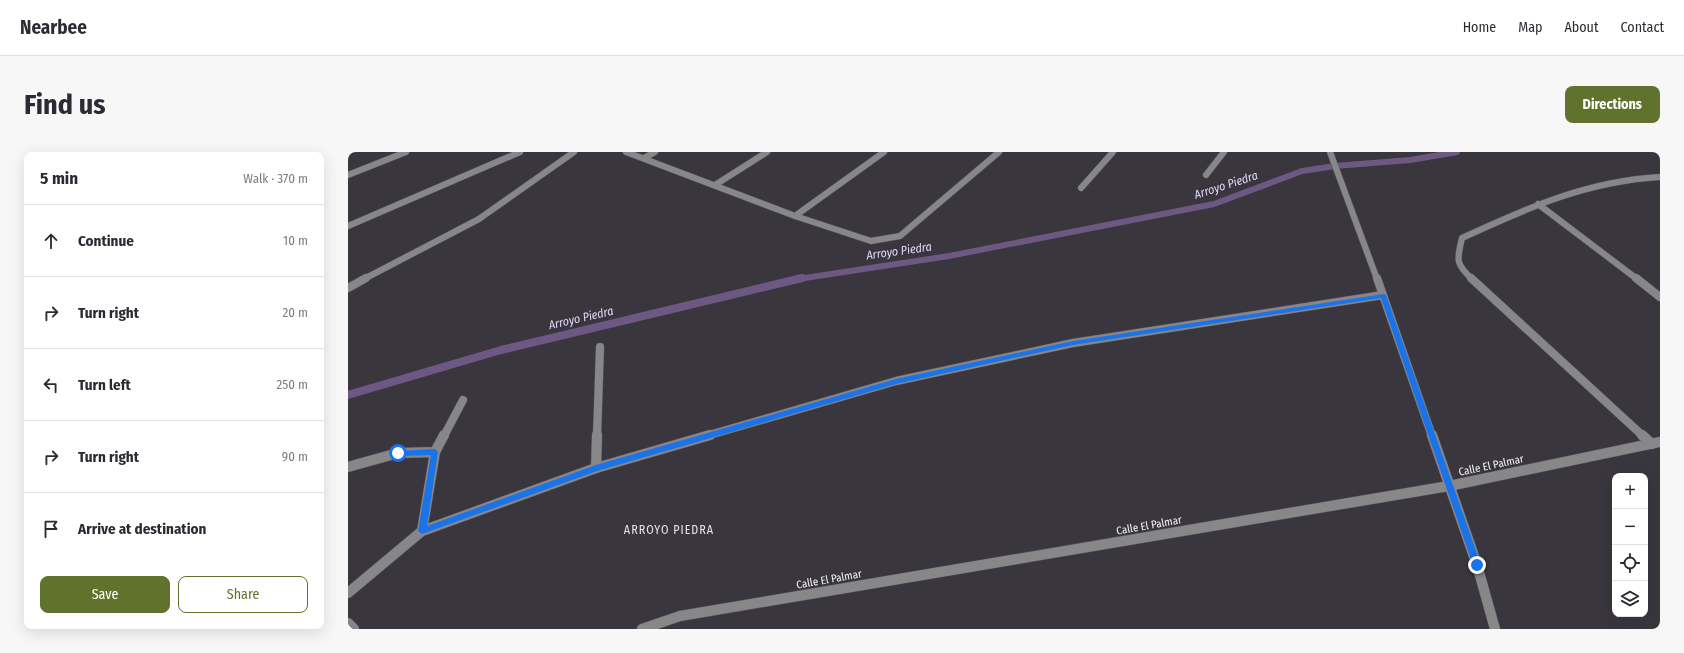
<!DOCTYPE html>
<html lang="en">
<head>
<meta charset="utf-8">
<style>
	:root { --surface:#fff; --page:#f7f7f7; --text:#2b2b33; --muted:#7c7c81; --line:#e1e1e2; --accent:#61722d }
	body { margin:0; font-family:"Fira Sans Condensed",sans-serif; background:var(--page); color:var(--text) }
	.controls { position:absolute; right:12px; bottom:12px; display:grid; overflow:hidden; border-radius:8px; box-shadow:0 4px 16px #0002 }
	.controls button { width:36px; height:36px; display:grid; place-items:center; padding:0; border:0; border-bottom:1px solid var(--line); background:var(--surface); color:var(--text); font:20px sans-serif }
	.stop { position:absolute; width:12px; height:12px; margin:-9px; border:3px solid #1a73e8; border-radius:50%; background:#fff }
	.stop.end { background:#1a73e8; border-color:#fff; box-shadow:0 1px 4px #0008 }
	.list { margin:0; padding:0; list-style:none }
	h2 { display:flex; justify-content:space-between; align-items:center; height:52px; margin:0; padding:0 16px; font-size:17px }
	h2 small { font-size:13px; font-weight:400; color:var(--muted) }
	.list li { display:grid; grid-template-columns:26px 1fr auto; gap:12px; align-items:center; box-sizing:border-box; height:72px; padding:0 16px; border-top:1px solid var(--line) }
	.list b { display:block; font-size:15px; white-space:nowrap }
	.list em { font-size:13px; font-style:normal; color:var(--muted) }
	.actions { display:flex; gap:8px; padding:12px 16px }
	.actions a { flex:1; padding:9px 0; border:1px solid var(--accent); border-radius:8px; text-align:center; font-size:14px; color:var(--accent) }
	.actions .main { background:var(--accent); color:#fff }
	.icon { flex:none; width:22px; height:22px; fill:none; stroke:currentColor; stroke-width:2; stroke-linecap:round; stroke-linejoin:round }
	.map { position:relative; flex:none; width:1312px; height:477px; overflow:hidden; border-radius:8px }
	header { display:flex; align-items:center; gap:24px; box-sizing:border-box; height:56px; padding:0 20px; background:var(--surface); border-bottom:1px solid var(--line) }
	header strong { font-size:19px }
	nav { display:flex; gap:22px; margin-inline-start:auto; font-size:14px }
	.intro { display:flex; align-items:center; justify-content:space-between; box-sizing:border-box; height:96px; padding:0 24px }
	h1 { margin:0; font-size:28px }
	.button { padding:10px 18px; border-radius:8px; background:var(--accent); color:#fff; font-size:14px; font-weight:700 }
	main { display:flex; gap:24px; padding:0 24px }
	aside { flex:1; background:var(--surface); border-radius:8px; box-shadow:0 4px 16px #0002 }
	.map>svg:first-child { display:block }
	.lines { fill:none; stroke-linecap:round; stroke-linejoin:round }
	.stream-far1 { stroke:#6c5882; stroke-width:6 }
	.stream { stroke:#6c5882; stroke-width:8 }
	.lane-far1-casing { stroke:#57545a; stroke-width:9 }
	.lane-casing { stroke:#57545a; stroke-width:11 }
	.street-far2-casing { stroke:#57545a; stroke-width:7 }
	.street-far1-casing { stroke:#57545a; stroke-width:9 }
	.street-casing { stroke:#57545a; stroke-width:11 }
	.lane-far1 { stroke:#878689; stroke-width:8 }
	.lane { stroke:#878689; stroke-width:10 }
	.street-far2 { stroke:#878689; stroke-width:6 }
	.street-far1 { stroke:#878689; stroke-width:8 }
	.street { stroke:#878689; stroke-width:10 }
	.route { fill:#1a73e8 }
	.labels { text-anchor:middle; stroke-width:3; stroke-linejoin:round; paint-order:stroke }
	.street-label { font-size:11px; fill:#f2f0f5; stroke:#39363d }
	.water-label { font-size:12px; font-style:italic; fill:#e1d3f8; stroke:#39363d }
	.neighbourhood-label { font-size:12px; letter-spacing:1px; fill:#e3e0e9; stroke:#39363d }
</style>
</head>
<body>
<header>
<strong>Nearbee</strong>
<nav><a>Home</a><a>Map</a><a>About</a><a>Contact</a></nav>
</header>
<div class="intro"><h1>Find us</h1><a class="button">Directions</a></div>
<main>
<aside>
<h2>5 min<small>Walk · 370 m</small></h2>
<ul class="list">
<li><svg class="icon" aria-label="ahead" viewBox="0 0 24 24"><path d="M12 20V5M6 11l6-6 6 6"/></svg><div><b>Continue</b></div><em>10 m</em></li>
<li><svg class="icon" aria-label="right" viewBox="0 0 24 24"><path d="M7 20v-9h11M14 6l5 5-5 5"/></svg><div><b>Turn right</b></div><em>20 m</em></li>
<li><svg class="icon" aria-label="left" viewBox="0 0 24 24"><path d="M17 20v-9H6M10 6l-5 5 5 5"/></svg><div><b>Turn left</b></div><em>250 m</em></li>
<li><svg class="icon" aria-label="right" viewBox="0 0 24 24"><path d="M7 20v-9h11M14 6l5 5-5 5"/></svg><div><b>Turn right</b></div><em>90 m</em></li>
<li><svg class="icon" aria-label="arrive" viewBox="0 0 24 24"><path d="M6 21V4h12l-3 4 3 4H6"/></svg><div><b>Arrive at destination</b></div></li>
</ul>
<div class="actions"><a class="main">Save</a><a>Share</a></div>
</aside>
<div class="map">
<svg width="1312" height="477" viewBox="0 0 1312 477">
	<rect width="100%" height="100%" fill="#39363d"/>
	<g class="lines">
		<path class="stream-far1" d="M450,127L601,104L866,52L954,19L987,14L1062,8L1109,0"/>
		<path class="stream" d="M0,243L153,198L454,126"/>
		<g class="lane-far1-casing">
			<path id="lane-far1" d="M249,284L252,195"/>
		</g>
		<g class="lane-casing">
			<path id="lane" d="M248,316L249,283"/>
		</g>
		<g class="street-far2-casing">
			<path id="street-far2" d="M278,0L447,64L523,89L552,84L651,0
				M982,0L1029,127
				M296,6L307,0
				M0,23L58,0
				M858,23L876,0
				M367,33L419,0
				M733,36L765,0
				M1190,52L1289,127
				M447,64L536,0
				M0,74L172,0
				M16,127L131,67L226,0
				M1124,127C1107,111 1109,108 1114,86C1179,56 1239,29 1312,25"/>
		</g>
		<g class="street-far1-casing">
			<path id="street-far1" d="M1029,126L1084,284
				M1123,126L1295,284
				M1288,126L1312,145
				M0,136L18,126
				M96,284L115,248
				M358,284L548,229L725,191L1035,143"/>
		</g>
		<g class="street-casing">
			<path id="street" d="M1084,283L1129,413L1147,477
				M1294,283L1304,292
				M0,315L50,301L87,300
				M74,379L87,300L96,283
				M0,441L74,379L248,316L362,283
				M0,471L6,477
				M294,477L332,464L1101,334L1312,290"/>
		</g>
		<use href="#lane-far1" class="lane-far1"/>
		<use href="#lane" class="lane"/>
		<use href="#street-far2" class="street-far2"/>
		<use href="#street-far1" class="street-far1"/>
		<use href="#street" class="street"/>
	</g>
	<path class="route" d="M1036,142L1038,143L1133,413L1129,417L1125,413L1033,146L725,193L548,232L249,319L74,382L70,379L83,303L50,304L46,301L50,299L87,297L90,300L79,374L248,313L548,227L725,189Z"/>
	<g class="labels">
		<g class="street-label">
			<text transform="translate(1143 313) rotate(-12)" y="4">Calle El Palmar</text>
			<text transform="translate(801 373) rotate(-10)" y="4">Calle El Palmar</text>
			<text transform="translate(481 427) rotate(-10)" y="4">Calle El Palmar</text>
		</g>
		<g class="water-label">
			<text transform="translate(878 33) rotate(-18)" y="4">Arroyo Piedra</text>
			<text transform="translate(551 99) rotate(-8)" y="4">Arroyo Piedra</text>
			<text transform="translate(233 166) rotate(-13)" y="4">Arroyo Piedra</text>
		</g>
		<g class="neighbourhood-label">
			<text x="321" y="382">ARROYO PIEDRA</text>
		</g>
	</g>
</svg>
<div class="controls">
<button>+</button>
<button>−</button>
<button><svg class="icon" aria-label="locate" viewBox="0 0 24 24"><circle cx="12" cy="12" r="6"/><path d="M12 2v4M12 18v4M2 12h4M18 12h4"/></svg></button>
<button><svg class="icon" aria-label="layers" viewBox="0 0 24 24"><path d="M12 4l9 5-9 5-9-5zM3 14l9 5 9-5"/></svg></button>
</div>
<div class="stop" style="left:50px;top:301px"></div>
<div class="stop end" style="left:1129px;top:413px"></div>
</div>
</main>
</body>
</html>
